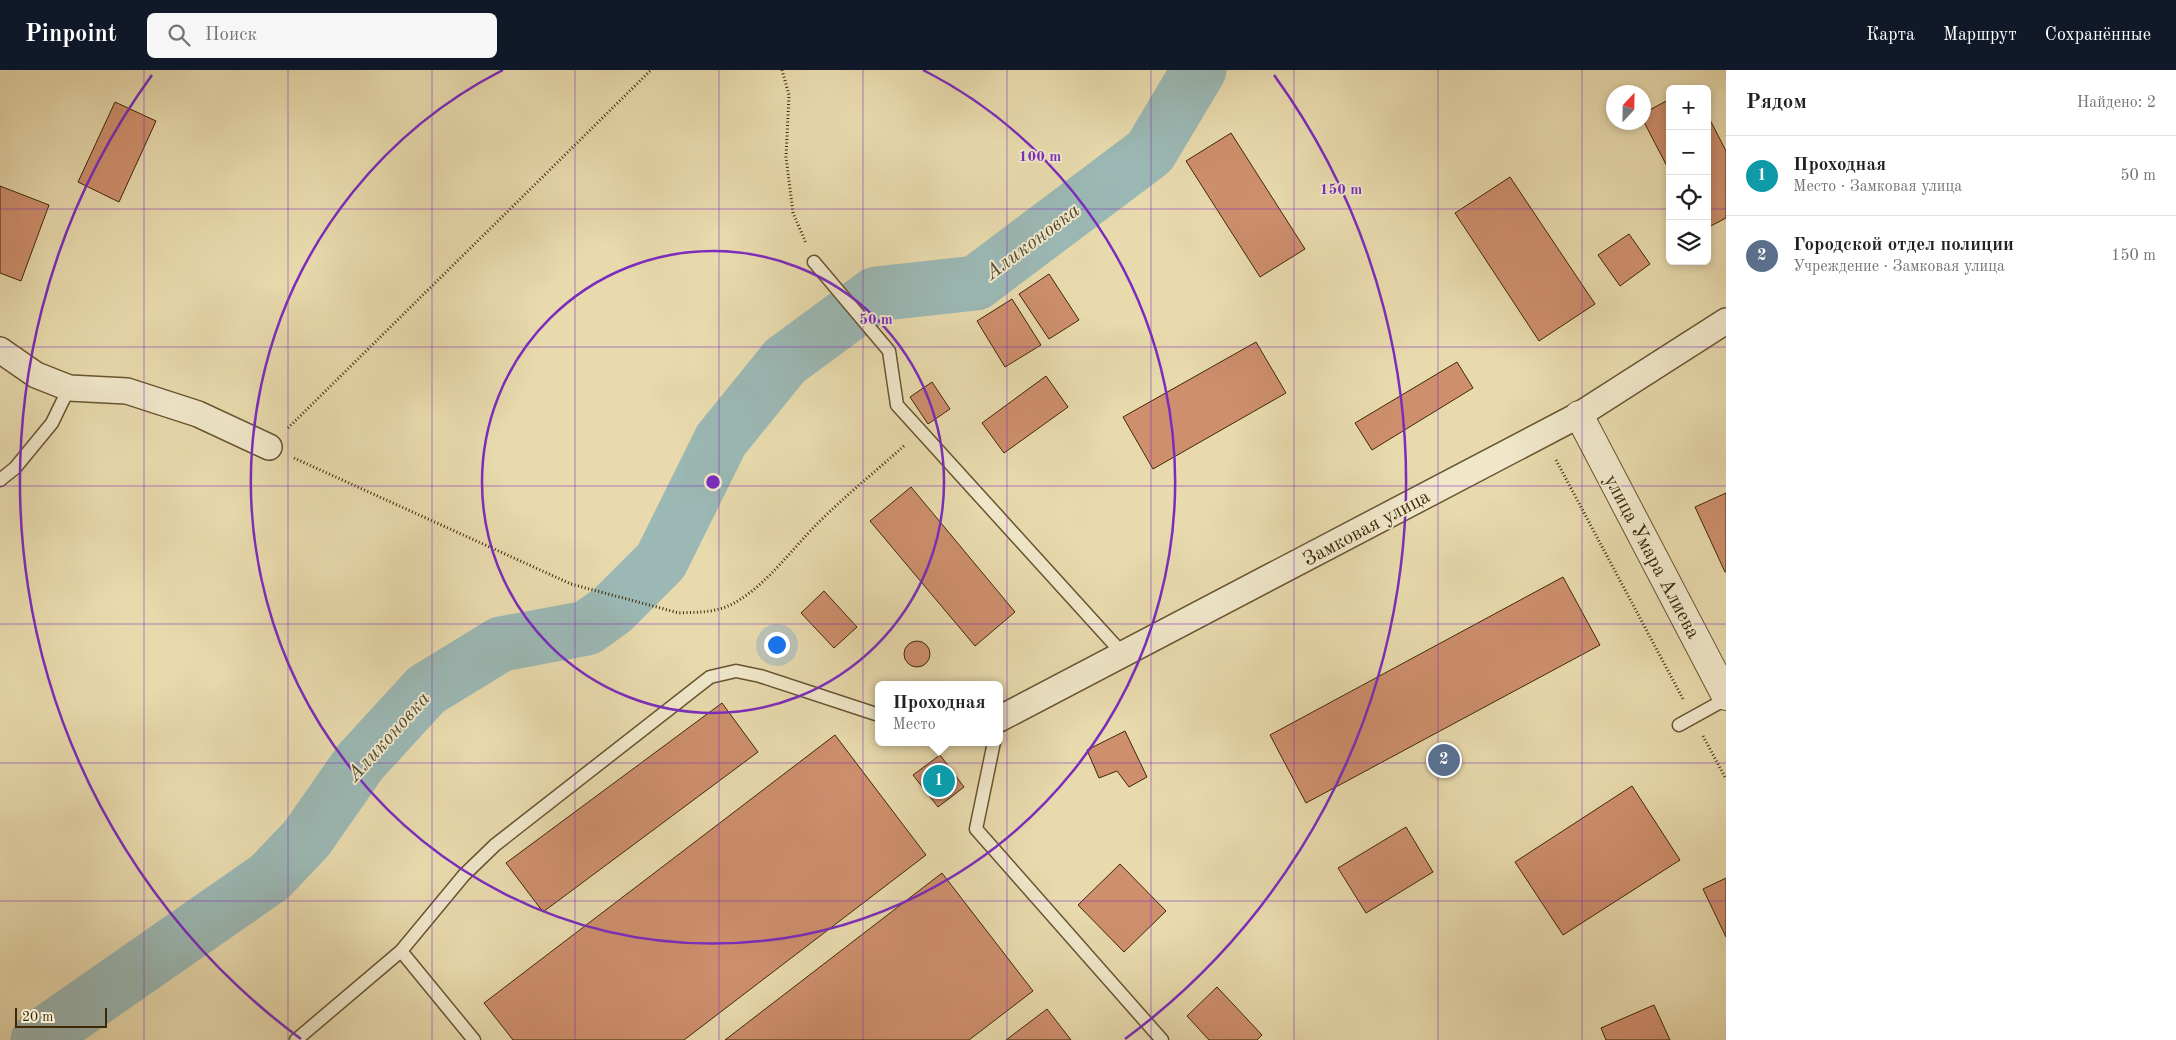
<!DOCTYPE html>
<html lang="ru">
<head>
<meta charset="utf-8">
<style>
	:root { --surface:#fff; --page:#f6f6f6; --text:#202124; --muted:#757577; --line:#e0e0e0; --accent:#111827 }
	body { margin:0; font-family:"Old Standard TT",serif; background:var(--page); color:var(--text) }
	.controls { position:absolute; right:15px; top:15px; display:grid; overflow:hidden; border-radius:8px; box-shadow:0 2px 8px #0003 }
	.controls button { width:45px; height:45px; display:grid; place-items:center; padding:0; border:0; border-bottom:1px solid var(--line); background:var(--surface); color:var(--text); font:25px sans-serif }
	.compass { position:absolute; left:1606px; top:15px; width:45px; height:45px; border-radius:50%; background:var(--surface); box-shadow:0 2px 8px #0003; rotate:22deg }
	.scale { position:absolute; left:15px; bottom:12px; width:92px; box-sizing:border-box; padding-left:5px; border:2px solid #3e2807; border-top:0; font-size:14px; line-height:18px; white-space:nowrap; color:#3e2807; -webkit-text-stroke:4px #f0e7ca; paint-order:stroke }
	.you { position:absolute; left:776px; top:574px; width:18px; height:18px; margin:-12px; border:4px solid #fff; border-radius:50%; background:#1a73e8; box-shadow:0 0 0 8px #1a73e833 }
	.badge { display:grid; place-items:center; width:32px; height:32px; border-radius:50%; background:var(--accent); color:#fff; font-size:16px; font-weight:700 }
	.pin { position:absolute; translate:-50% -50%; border:2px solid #fff; box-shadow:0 1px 5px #0006 }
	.popup { position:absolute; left:875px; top:611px; width:128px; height:65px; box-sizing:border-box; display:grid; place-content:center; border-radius:8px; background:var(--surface); filter:drop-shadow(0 1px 4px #0005); font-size:16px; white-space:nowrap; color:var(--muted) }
	.popup b { font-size:19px; color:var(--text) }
	.popup::after { content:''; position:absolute; left:50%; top:100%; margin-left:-10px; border:10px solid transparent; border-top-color:var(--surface) }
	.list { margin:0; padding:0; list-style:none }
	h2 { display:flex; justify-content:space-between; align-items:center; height:65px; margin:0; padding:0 20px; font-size:21px }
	h2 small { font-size:16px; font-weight:400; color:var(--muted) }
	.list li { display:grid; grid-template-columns:32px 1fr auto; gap:15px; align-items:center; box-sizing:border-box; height:80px; padding:0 20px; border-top:1px solid var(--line) }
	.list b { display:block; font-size:19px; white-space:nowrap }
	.list p { margin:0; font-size:16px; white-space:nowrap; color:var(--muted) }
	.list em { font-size:16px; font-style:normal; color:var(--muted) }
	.icon { flex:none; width:28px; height:28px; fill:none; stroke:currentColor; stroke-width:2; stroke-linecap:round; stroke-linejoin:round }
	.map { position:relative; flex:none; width:1726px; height:970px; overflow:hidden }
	header { display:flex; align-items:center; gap:30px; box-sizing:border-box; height:70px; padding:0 25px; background:var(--accent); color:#fff }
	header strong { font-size:24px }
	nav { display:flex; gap:28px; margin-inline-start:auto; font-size:18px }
	.search { width:350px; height:45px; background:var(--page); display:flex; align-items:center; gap:12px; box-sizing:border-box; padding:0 18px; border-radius:8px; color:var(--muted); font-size:19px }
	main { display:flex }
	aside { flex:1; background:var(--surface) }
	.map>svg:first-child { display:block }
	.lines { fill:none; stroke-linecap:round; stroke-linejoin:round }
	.river { stroke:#9bb8b4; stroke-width:55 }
	.building { fill:#ce8f6d; stroke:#3e2807 }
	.service-casing { stroke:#685430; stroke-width:15 }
	.minor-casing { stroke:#685430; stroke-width:28 }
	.tertiary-casing { stroke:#685430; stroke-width:30 }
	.path { stroke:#3e2807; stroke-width:3; stroke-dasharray:1 2.5; stroke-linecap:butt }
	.service { stroke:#f0e7ca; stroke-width:12 }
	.minor { stroke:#f0e7ca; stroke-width:25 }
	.tertiary { stroke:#f0e7ca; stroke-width:28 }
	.grid { fill:none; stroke:#7b2cbf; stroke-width:1; stroke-opacity:0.55 }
	.ring { fill:none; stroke:#7b2cbf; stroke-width:2.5 }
	.labels { text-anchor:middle; stroke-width:4; stroke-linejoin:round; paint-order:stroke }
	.street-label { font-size:20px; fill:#3e2807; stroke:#f0e7ca }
	.water-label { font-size:21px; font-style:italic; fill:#554c32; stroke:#f0e7ca }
	.centre { fill:#7b2cbf; stroke:#f0e7ca; stroke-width:2.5 }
	.ring-label { font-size:15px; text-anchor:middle; font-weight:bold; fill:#7b2cbf; stroke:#f0e7ca; stroke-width:4; stroke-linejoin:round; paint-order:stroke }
</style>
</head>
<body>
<header>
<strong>Pinpoint</strong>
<div class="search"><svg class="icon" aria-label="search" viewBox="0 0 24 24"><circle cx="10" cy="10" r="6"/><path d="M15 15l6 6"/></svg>Поиск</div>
<nav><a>Карта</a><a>Маршрут</a><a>Сохранённые</a></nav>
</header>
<main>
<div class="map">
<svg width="1726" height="970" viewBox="0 0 1726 970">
	<rect width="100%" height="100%" fill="#e8daad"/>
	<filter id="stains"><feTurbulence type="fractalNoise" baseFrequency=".004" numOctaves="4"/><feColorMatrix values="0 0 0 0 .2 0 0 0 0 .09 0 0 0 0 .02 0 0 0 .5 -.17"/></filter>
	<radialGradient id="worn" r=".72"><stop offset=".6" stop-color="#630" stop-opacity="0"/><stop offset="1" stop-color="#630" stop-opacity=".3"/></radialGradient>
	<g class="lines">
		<path class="river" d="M38,970L46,963L270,807L307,768L360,692L426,620L501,574L587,558L612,540L661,491L721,370L785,291L876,224L976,213L1150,82L1199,0"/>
	</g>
	<path class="building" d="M1670,29V102L1644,52V43Z
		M115,32L156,51L119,132L78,112Z
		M1707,44L1726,81V148L1707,158Z
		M1231,63L1305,179L1260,207L1186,91Z
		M1510,107L1595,234L1539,271L1455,143Z
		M0,116L49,135L21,211L0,203Z
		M1629,164L1650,194L1620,216L1598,185Z
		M1049,204L1079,250L1049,269L1019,224Z
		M1012,229L1041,275L1005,297L977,251Z
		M1256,272L1286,323L1153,399L1123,347Z
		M1457,292L1473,318L1372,380L1355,353Z
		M1046,306L1068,337L1004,383L982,353Z
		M932,312L950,339L928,354L910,327Z
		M911,417L1015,542L975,576L870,451Z
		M1726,423V502H1725L1695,437Z
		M1563,507L1600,575L1306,733L1270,665Z
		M824,521L857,557L834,578L801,543Z
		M904 584a13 13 0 1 1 26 0a13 13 0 1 1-26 0Z
		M722,633L758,682L543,842L506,793Z
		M1125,661L1147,707L1129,717L1117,701L1099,708L1087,680Z
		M835,665L926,785L684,970H513L484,933Z
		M940,685L964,717L938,737L913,705Z
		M1632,716L1680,790L1563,865L1515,792Z
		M1406,757L1433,802L1366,843L1338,798Z
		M1120,794L1166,841L1124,882L1078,835Z
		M942,803L1033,921L969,970H725Z
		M1726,808V867L1703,819Z
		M1217,917L1262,965L1257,970H1209L1187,946Z
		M1654,935L1670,970H1606L1601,958Z
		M1047,939L1071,970H1006Z"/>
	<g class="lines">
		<g class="service-casing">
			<path id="service" d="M814,192L889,281L897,335L1123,584
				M0,410L15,398L52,353L69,318
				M1679,655L1726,629
				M994,672L976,759L1162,970
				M401,881L474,970
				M296,970L401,881L464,805L495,775L710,607L736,601L760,606L879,645"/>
		</g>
		<g class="minor-casing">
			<path id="minor" d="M0,280L36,305L69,318L127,321L198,344L269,377
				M999,649L1579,345L1726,251"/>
		</g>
		<g class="tertiary-casing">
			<path id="tertiary" d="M1579,345L1726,626"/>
		</g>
		<path class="path" d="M782,0L789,25L786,87L793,143L806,173
			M288,358L651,0
			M294,388L571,514L679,543C696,542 712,543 728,536C762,521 791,480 817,454C845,426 876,401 905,375
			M1556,390L1683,629
			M1703,666L1726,709"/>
		<use href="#service" class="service"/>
		<use href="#minor" class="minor"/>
		<use href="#tertiary" class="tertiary"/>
	</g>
	<path class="grid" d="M144,0V970M288,0V970M432,0V970M575,0V970M719,0V970M863,0V970M1007,0V970M1151,0V970M1294,0V970M1438,0V970M1582,0V970M0,139H1670M1707,139H1726M0,277H1726M0,416H1726M0,554H1726M0,693H1726M0,831H1726"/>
	<g class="ring">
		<circle cx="713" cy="412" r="231"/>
		<path d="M923 0A462 462 0 1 1 503 0"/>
		<path d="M301 969A693 693 0 0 1 152 5M1274 5A693 693 0 0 1 1125 969"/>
	</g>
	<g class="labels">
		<g class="street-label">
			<text transform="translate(1366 457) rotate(-28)" y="7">Замковая улица</text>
			<text transform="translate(1653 486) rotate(62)" y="7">улица Умара Алиева</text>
		</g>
		<g class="water-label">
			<text transform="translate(1032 171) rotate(-37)" y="7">Аликоновка</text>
			<text transform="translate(388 666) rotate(-48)" y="7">Аликоновка</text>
		</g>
	</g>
	<circle cx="713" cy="412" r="8" class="centre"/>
	<g class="ring-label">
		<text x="1040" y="91">100 m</text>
		<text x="1341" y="124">150 m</text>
		<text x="876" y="254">50 m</text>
	</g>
	<rect width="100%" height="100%" filter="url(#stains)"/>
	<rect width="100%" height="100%" fill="url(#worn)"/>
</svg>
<div class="controls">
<button>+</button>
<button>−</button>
<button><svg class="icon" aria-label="locate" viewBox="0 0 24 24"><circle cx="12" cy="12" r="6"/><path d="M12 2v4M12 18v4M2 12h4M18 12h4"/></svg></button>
<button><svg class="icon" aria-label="layers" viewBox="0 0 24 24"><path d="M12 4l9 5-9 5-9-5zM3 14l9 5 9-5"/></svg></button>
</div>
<svg class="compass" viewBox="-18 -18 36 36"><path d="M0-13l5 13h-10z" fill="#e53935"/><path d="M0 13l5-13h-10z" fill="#757577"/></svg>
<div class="scale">20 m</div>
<div class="you"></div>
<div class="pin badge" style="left:939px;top:711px;background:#0f9aa8">1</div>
<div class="popup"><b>Проходная</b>Место</div>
<div class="pin badge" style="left:1444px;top:690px;background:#5c6f8a">2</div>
</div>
<aside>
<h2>Рядом<small>Найдено: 2</small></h2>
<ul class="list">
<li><span class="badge" style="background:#0f9aa8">1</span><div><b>Проходная</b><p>Место · Замковая улица</p></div><em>50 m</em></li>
<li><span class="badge" style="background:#5c6f8a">2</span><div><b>Городской отдел полиции</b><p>Учреждение · Замковая улица</p></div><em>150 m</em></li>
</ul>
</aside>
</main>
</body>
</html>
